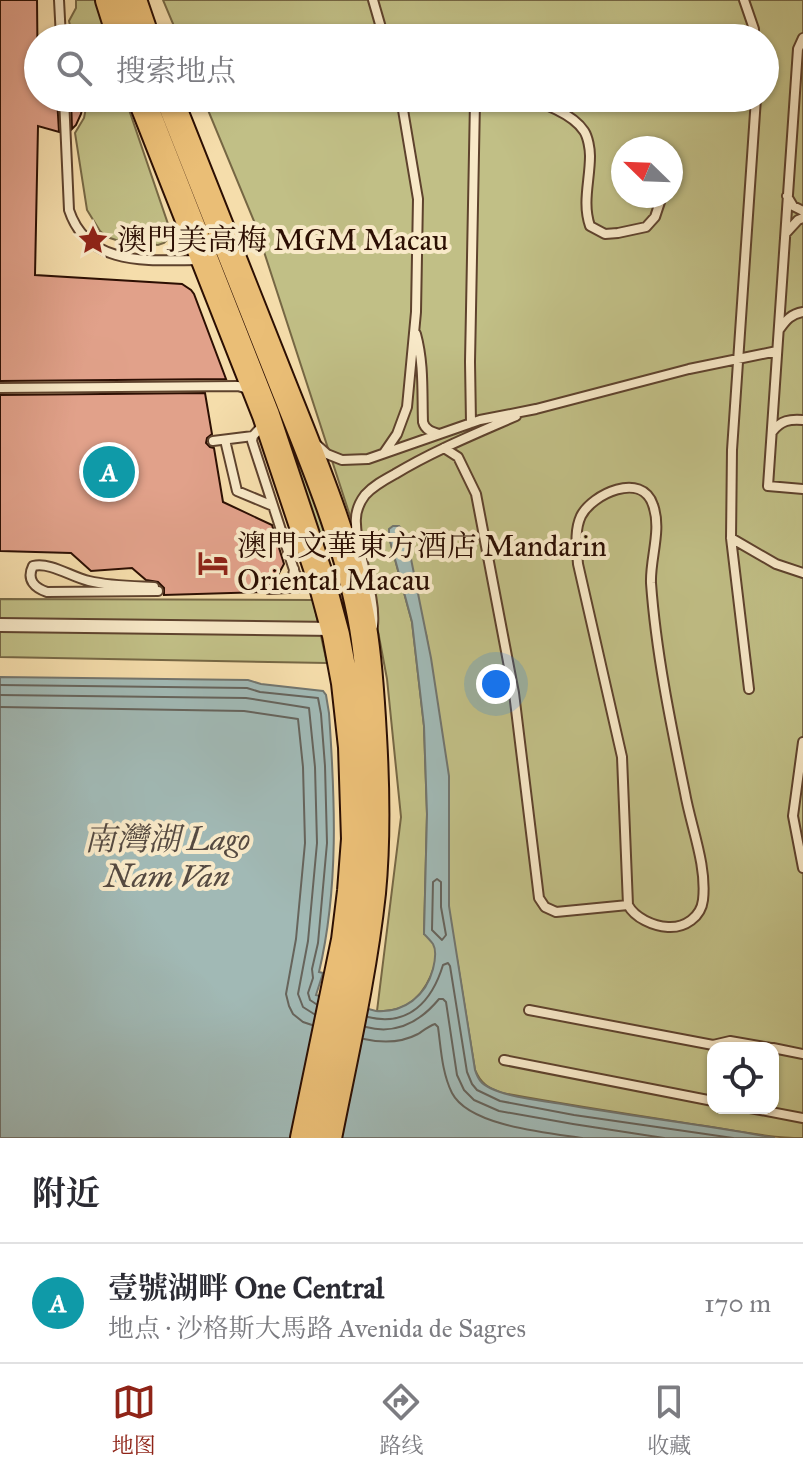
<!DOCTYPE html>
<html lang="zh">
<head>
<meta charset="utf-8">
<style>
	:root { --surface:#fff; --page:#f7f7f7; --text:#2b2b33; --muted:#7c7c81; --line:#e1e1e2; --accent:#8f2418 }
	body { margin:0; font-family:"IM FELL Great Primer","Noto Serif SC",serif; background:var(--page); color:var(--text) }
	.controls { position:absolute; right:24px; bottom:24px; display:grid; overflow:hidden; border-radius:16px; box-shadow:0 2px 6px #0004 }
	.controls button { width:72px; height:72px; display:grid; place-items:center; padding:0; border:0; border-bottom:2px solid var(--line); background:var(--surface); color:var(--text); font:40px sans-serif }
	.compass { position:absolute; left:611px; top:136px; width:72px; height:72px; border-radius:50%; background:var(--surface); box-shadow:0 2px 6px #0004; rotate:293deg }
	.you { position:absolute; left:496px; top:684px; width:28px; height:28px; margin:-20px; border:6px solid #fff; border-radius:50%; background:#1a73e8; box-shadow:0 0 0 12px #1a73e833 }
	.badge { display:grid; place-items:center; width:52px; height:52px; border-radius:50%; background:var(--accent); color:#fff; font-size:26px; font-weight:700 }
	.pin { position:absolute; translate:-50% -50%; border:4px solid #fff; box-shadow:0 2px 8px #0006 }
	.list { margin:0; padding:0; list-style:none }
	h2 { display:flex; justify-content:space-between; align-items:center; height:104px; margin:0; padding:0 32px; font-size:34px }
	h2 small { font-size:26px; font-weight:400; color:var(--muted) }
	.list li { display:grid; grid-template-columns:52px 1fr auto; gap:24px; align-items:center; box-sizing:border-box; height:120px; padding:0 32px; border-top:2px solid var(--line) }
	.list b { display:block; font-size:30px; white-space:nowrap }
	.list p { margin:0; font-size:26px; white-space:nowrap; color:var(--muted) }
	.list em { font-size:26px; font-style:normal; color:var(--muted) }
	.icon { flex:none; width:44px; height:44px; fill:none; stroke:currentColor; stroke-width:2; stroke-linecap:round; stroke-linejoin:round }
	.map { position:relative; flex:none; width:803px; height:1138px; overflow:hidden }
	.search { position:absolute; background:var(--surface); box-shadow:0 2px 6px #0004; left:24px; right:24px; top:24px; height:88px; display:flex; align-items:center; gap:20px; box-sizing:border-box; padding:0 28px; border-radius:44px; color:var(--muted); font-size:30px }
	.sheet { height:224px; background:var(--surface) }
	nav { display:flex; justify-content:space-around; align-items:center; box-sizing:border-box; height:112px; border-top:2px solid var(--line); background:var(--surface); font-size:22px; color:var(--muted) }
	nav a { display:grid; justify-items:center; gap:4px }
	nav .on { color:var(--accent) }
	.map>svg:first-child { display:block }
	.green { fill:#c1bf86; stroke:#766744; stroke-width:2; fill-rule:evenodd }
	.water { fill:#a1b9b5; stroke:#72756e; stroke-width:2 }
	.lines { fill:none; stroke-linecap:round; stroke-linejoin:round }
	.shore { stroke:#66645c; stroke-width:2 }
	.building { fill:#e1a18a; stroke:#2c0f03; stroke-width:2 }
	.service-casing { stroke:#5e422d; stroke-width:12 }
	.pedestrian-casing { stroke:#5e422d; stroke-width:16 }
	.primary-casing { stroke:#2c0f03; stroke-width:30 }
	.service { stroke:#f8e9c8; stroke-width:8 }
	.pedestrian { stroke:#f8e9c8; stroke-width:12 }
	.primary { stroke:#eabe76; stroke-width:26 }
	.labels { text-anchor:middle; stroke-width:8; stroke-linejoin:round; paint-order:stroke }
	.poi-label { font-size:30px; fill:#2c0f03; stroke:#f8e9c8; text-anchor:start }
	.water-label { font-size:32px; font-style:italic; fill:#554a41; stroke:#f8e9c8 }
</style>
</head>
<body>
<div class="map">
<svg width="803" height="1138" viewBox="0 0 803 1138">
	<rect width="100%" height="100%" fill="#f5ddab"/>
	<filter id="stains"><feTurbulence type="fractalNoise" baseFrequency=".0025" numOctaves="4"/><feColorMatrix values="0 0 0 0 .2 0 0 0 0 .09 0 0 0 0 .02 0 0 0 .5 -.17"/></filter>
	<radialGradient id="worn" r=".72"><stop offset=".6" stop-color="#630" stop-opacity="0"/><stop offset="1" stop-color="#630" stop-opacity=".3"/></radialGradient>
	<path class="green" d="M76,0H95L103,25L80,33L71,30L69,21L76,8Z
		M163,0H803V1138C767,1138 733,1130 698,1125C633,1115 567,1105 502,1093C488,1088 481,1084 475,1070L457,959L435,964C426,994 409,1013 377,1011L401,817L387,679L365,562L254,221L203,98H765V38H179ZM623,148H671V196H623ZM389,537L426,634L442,734L424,935L427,814L424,726L412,622ZM713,1048H773V1108H713Z
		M88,98H125L168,224V239L164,243L158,245L116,240L107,237L100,231L87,210L75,133L84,118Z
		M152,98H161L323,525L331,550L330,554L327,555L325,553Z
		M0,599L313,600L327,663L0,657Z"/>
	<path class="water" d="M393,526H399L406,534L431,658L449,776V906L475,1070C478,1079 481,1084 490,1088C511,1098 539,1100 562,1104C633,1117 704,1124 775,1138H0V677L248,680L261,684L323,691L326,695L329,713C335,799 339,887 319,972L323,973L316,995L376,1011C404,1013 426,996 433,969C435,961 437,951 433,944C430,940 427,937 424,934L427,814L424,726L412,622L389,537V529Z"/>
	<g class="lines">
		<path class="shore" d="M0,685L247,688L260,692L318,698L321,714L325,766L327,843L318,943L312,969L313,978L308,993L310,1000L316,1004
			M0,695L246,698L309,708L315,767L317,843L308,941L298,994L303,1007L314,1014
			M0,707L244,711L298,719L303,767L305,843L296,939L286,994L289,1006L293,1014L303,1022L312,1025
			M437,879L441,882V907L446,935L442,940L432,930L433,882Z
			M368,1017C409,1027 432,1001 443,965L448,963L450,966L467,1072L472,1084L477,1090L500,1101L574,1115L733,1138
			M366,1027C396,1035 420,1022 439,999H443L446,1002L457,1075L464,1090L474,1100L499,1111L573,1124L664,1138
			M364,1039C382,1043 401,1043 418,1034C424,1030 429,1026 435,1024L438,1027C441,1049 442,1073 452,1093C469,1126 548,1133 582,1138"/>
	</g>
	<path class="building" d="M0,0H37L38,98H57L59,132L38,126L35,275L182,284L191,290L194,294L226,379L0,381Z
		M71,98H85L81,114L76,125L72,129Z
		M205,393L212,434L207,438L206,443L210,447L214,448L223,502L272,525L284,564L278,575H272L267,578L262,587L263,592L164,595V588L158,582L146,580L132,568L91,571L71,553L0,551V395Z"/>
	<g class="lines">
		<g class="service-casing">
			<path id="service" d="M59,0L61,38
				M373,0L384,38
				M744,0L754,29V38
				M83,38L106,29L110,23
				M803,38L798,49L768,486L803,489
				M64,98L69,210C88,268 151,260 200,260
				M523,98C542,102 573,114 584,131C588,137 590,149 590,156C590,180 582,203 590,226L605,234L618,233L646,227L655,217L662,196
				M787,196L793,206L803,211
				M786,233L798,220L803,218
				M779,330C786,320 791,314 803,312
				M416,334C424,363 422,393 423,422C425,430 432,432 439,434
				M0,388L238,386L251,390
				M471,423L470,362L475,101L485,98
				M263,425L253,436L252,441L295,573L300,581L308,586
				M772,432C781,420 790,419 803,420
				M225,440L237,491L273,506
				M213,441L253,436
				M317,445L327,454L342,460L368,459L480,420L536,409L689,369L777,351
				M444,448L458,457L476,494L514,693L539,898L545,907L556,912L628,905L622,757L578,564C577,549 574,531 581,516C592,494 642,471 653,505C662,530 650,558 651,583C656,653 671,725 685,793C691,827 707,865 703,900C701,917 685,928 668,927C653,926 635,918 628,905
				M384,453L397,434L407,407L416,312L418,199L401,98
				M731,538L776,564L803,573
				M273,582L288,581L293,576L294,569
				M154,587C132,586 110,586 89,581C71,577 51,562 33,566C26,580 35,588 47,592L158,591
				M269,589L306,587
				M373,626C376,591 357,558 356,524C355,514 359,503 365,495C373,486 384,480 395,474C433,451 475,434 516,416
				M749,689L731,538L732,450L756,98
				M803,742L793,816L803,868
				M529,1010L713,1045L730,1041L771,1048
				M773,1048L803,1054
				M504,1060L713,1101
				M750,1108L803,1118"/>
		</g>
		<g class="pedestrian-casing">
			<path id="pedestrian" d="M0,625L334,629"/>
		</g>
		<g class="primary-casing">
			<path id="primary" d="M109,0L121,38
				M133,0L146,38
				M141,98L266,415L322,583L336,635L345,683L352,747L355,839L351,891L345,940L304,1138
				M169,98C206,192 243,286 281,380C312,458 349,544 363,627C369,663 371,699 373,736C376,788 377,841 372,893C363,976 344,1057 328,1138"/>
		</g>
		<use href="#service" class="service"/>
		<use href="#pedestrian" class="pedestrian"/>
		<use href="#primary" class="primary"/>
	</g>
	<defs>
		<g id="sight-bare" transform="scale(2.4)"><path d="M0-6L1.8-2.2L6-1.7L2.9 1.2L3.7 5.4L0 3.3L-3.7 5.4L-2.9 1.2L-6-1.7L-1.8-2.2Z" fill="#8f2418" stroke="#f8e9c8" stroke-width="2.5" paint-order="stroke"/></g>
		<g id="hotel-bare" transform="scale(2.4)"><path d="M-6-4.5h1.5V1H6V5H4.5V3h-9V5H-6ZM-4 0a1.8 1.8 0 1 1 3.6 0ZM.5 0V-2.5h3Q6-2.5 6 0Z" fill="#8f2418" stroke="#f8e9c8" stroke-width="2.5" paint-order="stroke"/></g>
	</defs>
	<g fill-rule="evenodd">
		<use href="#sight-bare" x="93" y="240"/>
		<use href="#hotel-bare" x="213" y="563"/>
	</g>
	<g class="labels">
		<g class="poi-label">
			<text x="117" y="250">澳門美高梅 MGM Macau</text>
			<text x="237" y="556">澳門文華東方酒店 Mandarin<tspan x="237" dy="34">Oriental Macau</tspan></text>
		</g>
		<g class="water-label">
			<text x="167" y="850">南灣湖 Lago<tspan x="167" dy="37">Nam Van</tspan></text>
		</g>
	</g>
	<rect width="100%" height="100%" filter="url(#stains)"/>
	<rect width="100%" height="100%" fill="url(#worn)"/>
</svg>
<div class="controls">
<button><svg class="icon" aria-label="locate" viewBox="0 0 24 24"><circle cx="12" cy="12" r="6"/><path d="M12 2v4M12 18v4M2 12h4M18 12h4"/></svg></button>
</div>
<svg class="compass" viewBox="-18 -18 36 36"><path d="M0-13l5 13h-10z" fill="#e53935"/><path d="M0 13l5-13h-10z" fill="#7c7c81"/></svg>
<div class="you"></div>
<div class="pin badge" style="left:109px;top:472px;background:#0f9aa8">A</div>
<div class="search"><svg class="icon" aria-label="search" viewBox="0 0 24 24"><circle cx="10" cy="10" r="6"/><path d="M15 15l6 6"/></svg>搜索地点</div>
</div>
<section class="sheet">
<h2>附近<small></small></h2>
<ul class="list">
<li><span class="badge" style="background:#0f9aa8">A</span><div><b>壹號湖畔 One Central</b><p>地点 · 沙格斯大馬路 Avenida de Sagres</p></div><em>170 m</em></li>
</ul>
</section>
<nav>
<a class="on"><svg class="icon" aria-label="map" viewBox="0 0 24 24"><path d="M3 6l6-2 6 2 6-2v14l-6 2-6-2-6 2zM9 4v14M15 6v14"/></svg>地图</a>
<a><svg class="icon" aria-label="directions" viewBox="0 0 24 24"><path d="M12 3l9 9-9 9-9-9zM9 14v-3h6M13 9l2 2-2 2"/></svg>路线</a>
<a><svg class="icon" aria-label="saved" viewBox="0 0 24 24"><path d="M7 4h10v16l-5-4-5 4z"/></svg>收藏</a>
</nav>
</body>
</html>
